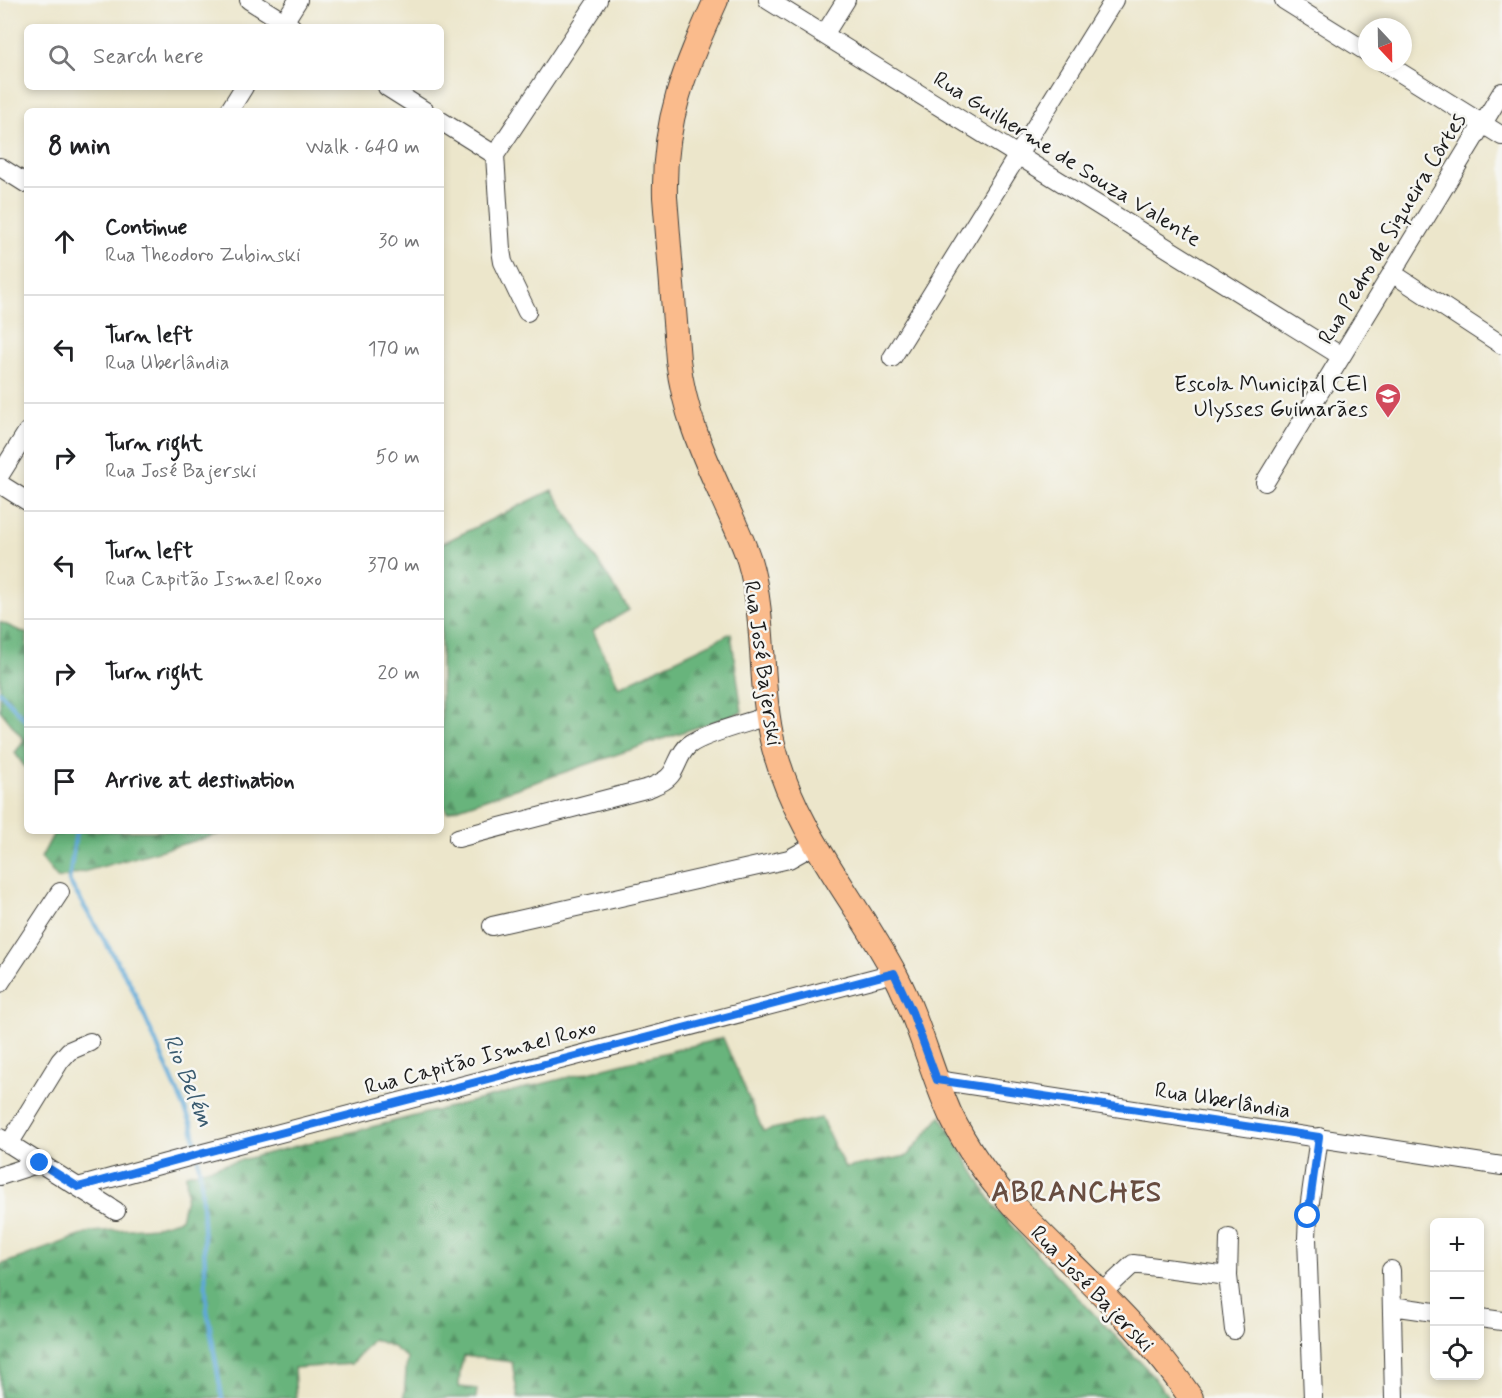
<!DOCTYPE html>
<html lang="en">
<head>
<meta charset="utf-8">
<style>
	:root { --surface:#fff; --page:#f2f2f2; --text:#202124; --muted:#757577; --line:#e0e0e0 }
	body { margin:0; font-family:Mynerve,sans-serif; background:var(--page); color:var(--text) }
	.controls { position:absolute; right:18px; bottom:18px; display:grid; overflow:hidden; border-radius:9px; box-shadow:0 3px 9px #0003 }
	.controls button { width:54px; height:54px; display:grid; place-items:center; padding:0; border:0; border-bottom:2px solid var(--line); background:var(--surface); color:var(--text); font:30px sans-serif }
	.compass { position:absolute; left:1358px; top:18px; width:54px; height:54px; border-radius:50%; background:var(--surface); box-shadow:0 3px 9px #0003; rotate:158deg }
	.stop { position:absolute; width:18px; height:18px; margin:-14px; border:4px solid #1a73e8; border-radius:50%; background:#fff }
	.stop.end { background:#1a73e8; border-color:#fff; box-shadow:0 2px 6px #0008 }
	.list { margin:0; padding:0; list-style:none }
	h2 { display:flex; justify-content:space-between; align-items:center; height:78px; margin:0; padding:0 24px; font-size:26px }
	h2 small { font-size:20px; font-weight:400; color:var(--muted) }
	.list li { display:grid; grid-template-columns:39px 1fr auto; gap:18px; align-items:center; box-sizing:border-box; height:108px; padding:0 24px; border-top:2px solid var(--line) }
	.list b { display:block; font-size:22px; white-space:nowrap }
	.list p { margin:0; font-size:20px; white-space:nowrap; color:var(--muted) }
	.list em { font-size:20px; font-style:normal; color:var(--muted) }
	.icon { flex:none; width:33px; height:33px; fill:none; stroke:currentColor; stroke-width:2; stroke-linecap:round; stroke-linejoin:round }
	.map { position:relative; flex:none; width:1502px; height:1398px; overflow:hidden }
	.search { position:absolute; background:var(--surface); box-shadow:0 3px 9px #0003; left:24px; top:24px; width:420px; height:66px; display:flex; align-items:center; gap:15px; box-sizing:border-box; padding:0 21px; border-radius:9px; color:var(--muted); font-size:22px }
	.panel { position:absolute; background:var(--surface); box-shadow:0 3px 9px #0003; left:24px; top:108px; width:420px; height:726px; border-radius:9px }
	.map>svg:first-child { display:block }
	.forest { fill:url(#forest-firs); stroke:#42684c; stroke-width:1.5 }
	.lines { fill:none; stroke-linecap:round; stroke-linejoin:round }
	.stream { stroke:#5fa9d7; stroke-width:4.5 }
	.minor-casing { stroke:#3b3a36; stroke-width:20 }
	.major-casing { stroke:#3b3a36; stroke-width:26 }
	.minor { stroke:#fff; stroke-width:18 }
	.major { stroke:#fabb8c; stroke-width:24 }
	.route { stroke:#1a73e8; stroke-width:8 }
	.labels { text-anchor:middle; stroke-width:5; stroke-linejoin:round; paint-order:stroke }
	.street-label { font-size:22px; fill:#1c1c1c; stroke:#f6f6f2 }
	.poi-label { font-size:22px; fill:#1c1c1c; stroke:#f6f6f2; text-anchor:end }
	.water-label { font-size:24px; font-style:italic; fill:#3a5b70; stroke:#f6f6f2 }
	.district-label { font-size:28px; font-weight:bold; letter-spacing:1.5px; fill:#684d40; stroke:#f6f6f2 }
</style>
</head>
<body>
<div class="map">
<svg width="1502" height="1398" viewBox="0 0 1502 1398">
	<defs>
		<pattern id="forest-firs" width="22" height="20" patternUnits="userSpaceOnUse" patternTransform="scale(1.5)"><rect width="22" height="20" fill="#68b47c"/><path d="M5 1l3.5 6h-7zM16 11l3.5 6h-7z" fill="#559265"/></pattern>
	</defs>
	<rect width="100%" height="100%" fill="#f6f6f2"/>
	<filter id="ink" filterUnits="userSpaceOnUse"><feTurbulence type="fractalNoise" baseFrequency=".0167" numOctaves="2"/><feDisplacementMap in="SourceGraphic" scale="12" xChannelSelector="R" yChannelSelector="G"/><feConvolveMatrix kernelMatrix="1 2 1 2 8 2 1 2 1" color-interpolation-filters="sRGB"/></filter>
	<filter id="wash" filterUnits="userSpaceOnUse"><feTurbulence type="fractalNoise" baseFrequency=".008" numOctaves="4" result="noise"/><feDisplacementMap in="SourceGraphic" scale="24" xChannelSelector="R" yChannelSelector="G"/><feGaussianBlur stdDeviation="1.35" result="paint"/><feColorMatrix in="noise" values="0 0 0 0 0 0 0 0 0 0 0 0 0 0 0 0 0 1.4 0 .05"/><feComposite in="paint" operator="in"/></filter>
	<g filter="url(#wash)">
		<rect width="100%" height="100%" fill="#ece6cb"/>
		<path class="forest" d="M552,490L629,610L593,631L619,687L731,633L742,712L447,812L441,801V544Z
			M0,622L27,634V770L15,753L24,740L0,710Z
			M55,831H230L58,879L41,858Z
			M723,1038L763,1131L821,1118L845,1168L907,1156L941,1116L995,1208L1064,1283L1148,1370L1169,1398H518L512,1362L464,1356L460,1370L459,1387L477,1389L476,1398H404L407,1358L393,1347L373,1339L351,1364L294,1368L296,1398H0V1265L91,1232L154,1227L181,1219L187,1193L186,1174Z"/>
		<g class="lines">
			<path class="stream" d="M0,692L27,722
				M76,831L69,881L130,983L192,1125L197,1151
				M198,1159L201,1181L207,1310L222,1398"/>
		</g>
	</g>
	<g filter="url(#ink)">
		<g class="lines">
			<g class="minor-casing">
				<path id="minor" d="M249,0L292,27
					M768,0L1341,356
					M1284,0L1367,52
					M281,27L298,0
					M824,35L846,0
					M1385,63L1502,136
					M387,87L425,111
					M229,111L244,87
					M441,121L495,155L501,250L503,262L527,312
					M495,155L598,0
					M0,167L27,184
					M1392,273L1502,345
					M892,358L1114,0
					M0,475L27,432
					M1265,482L1502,92
					M0,484L27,501
					M458,838L649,788C658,784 667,781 672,773C678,764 680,752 689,745C705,733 747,723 767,716
					M492,926L789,859L816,844
					M0,983L60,892
					M937,1080L1502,1166
					M0,1138L116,1211
					M9,1144L60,1061L69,1051L90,1042
					M0,1176L40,1163
					M78,1187L192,1156L894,973
					M1229,1238L1228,1276L1234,1330
					M1391,1270L1394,1398
					M1101,1294L1133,1264L1228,1276
					M1392,1306L1434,1312
					M1480,1318L1502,1321
					M1313,1398L1307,1238L1308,1216L1319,1137"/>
			</g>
			<g class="major-casing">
				<path id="major" d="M716,0C685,69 663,119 665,197L678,360C684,411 701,450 722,496C731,517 742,538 749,560C767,620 758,687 774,748C796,833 856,900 896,976C919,1020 930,1069 950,1114C966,1147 988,1178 1013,1205C1073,1268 1142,1325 1191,1398"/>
			</g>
			<use href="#minor" class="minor"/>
			<use href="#major" class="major"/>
		</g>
	</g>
	<g class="lines" filter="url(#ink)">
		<path class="route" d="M40,1163L78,1187L192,1156L894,973L912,1012L937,1080L1319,1137L1308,1216"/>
	</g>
	<defs>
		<g id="school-pin" transform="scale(1.35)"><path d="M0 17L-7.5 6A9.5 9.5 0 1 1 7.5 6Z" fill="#d1495b" stroke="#f6f6f2"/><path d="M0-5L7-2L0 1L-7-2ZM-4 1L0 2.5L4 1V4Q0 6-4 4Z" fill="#fff"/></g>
	</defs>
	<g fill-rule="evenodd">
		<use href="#school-pin" x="1388" y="396"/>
	</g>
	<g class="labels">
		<g class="street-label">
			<text transform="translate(1068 158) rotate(32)" y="8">Rua Guilherme de Souza Valente</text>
			<text transform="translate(1391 228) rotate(-59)" y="8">Rua Pedro de Siqueira Côrtes</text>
			<text transform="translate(764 663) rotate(82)" y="8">Rua José Bajerski</text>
			<text transform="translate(480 1056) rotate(-15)" y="8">Rua Capitão Ismael Roxo</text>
			<text transform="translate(1223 1099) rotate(9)" y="8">Rua Uberlândia</text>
			<text transform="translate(1093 1288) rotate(46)" y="8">Rua José Bajerski</text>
		</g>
		<g class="poi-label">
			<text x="1368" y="391">Escola Municipal CEI<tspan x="1368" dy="25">Ulysses Guimarães</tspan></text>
		</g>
		<g class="water-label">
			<text transform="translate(189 1080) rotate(68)" y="8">Rio Belém</text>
		</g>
		<g class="district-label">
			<text x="1077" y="1201">ABRANCHES</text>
		</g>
	</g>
</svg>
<div class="controls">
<button>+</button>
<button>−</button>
<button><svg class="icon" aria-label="locate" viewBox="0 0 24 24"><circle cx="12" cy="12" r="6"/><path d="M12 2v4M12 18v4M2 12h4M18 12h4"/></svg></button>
</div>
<svg class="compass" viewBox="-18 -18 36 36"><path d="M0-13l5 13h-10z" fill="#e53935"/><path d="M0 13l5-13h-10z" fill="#757577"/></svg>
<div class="stop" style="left:1308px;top:1216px"></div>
<div class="stop end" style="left:40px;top:1163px"></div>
<div class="search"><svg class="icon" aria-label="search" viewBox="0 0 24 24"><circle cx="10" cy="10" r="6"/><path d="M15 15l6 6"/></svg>Search here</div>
<section class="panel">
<h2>8 min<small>Walk · 640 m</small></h2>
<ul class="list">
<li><svg class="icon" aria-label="ahead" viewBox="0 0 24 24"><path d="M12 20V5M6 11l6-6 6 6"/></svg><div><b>Continue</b><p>Rua Theodoro Zubinski</p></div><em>30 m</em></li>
<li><svg class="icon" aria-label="left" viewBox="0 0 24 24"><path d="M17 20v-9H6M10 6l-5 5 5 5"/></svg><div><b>Turn left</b><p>Rua Uberlândia</p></div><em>170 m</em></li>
<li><svg class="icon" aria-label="right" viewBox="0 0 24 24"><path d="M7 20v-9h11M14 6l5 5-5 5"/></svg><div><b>Turn right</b><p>Rua José Bajerski</p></div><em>50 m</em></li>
<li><svg class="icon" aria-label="left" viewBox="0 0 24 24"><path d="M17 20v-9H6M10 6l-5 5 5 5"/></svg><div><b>Turn left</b><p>Rua Capitão Ismael Roxo</p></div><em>370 m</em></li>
<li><svg class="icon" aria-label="right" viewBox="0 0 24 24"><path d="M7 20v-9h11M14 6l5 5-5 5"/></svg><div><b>Turn right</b></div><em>20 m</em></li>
<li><svg class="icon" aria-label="arrive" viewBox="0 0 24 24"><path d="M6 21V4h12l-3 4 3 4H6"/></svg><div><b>Arrive at destination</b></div></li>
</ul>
</section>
</div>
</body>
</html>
